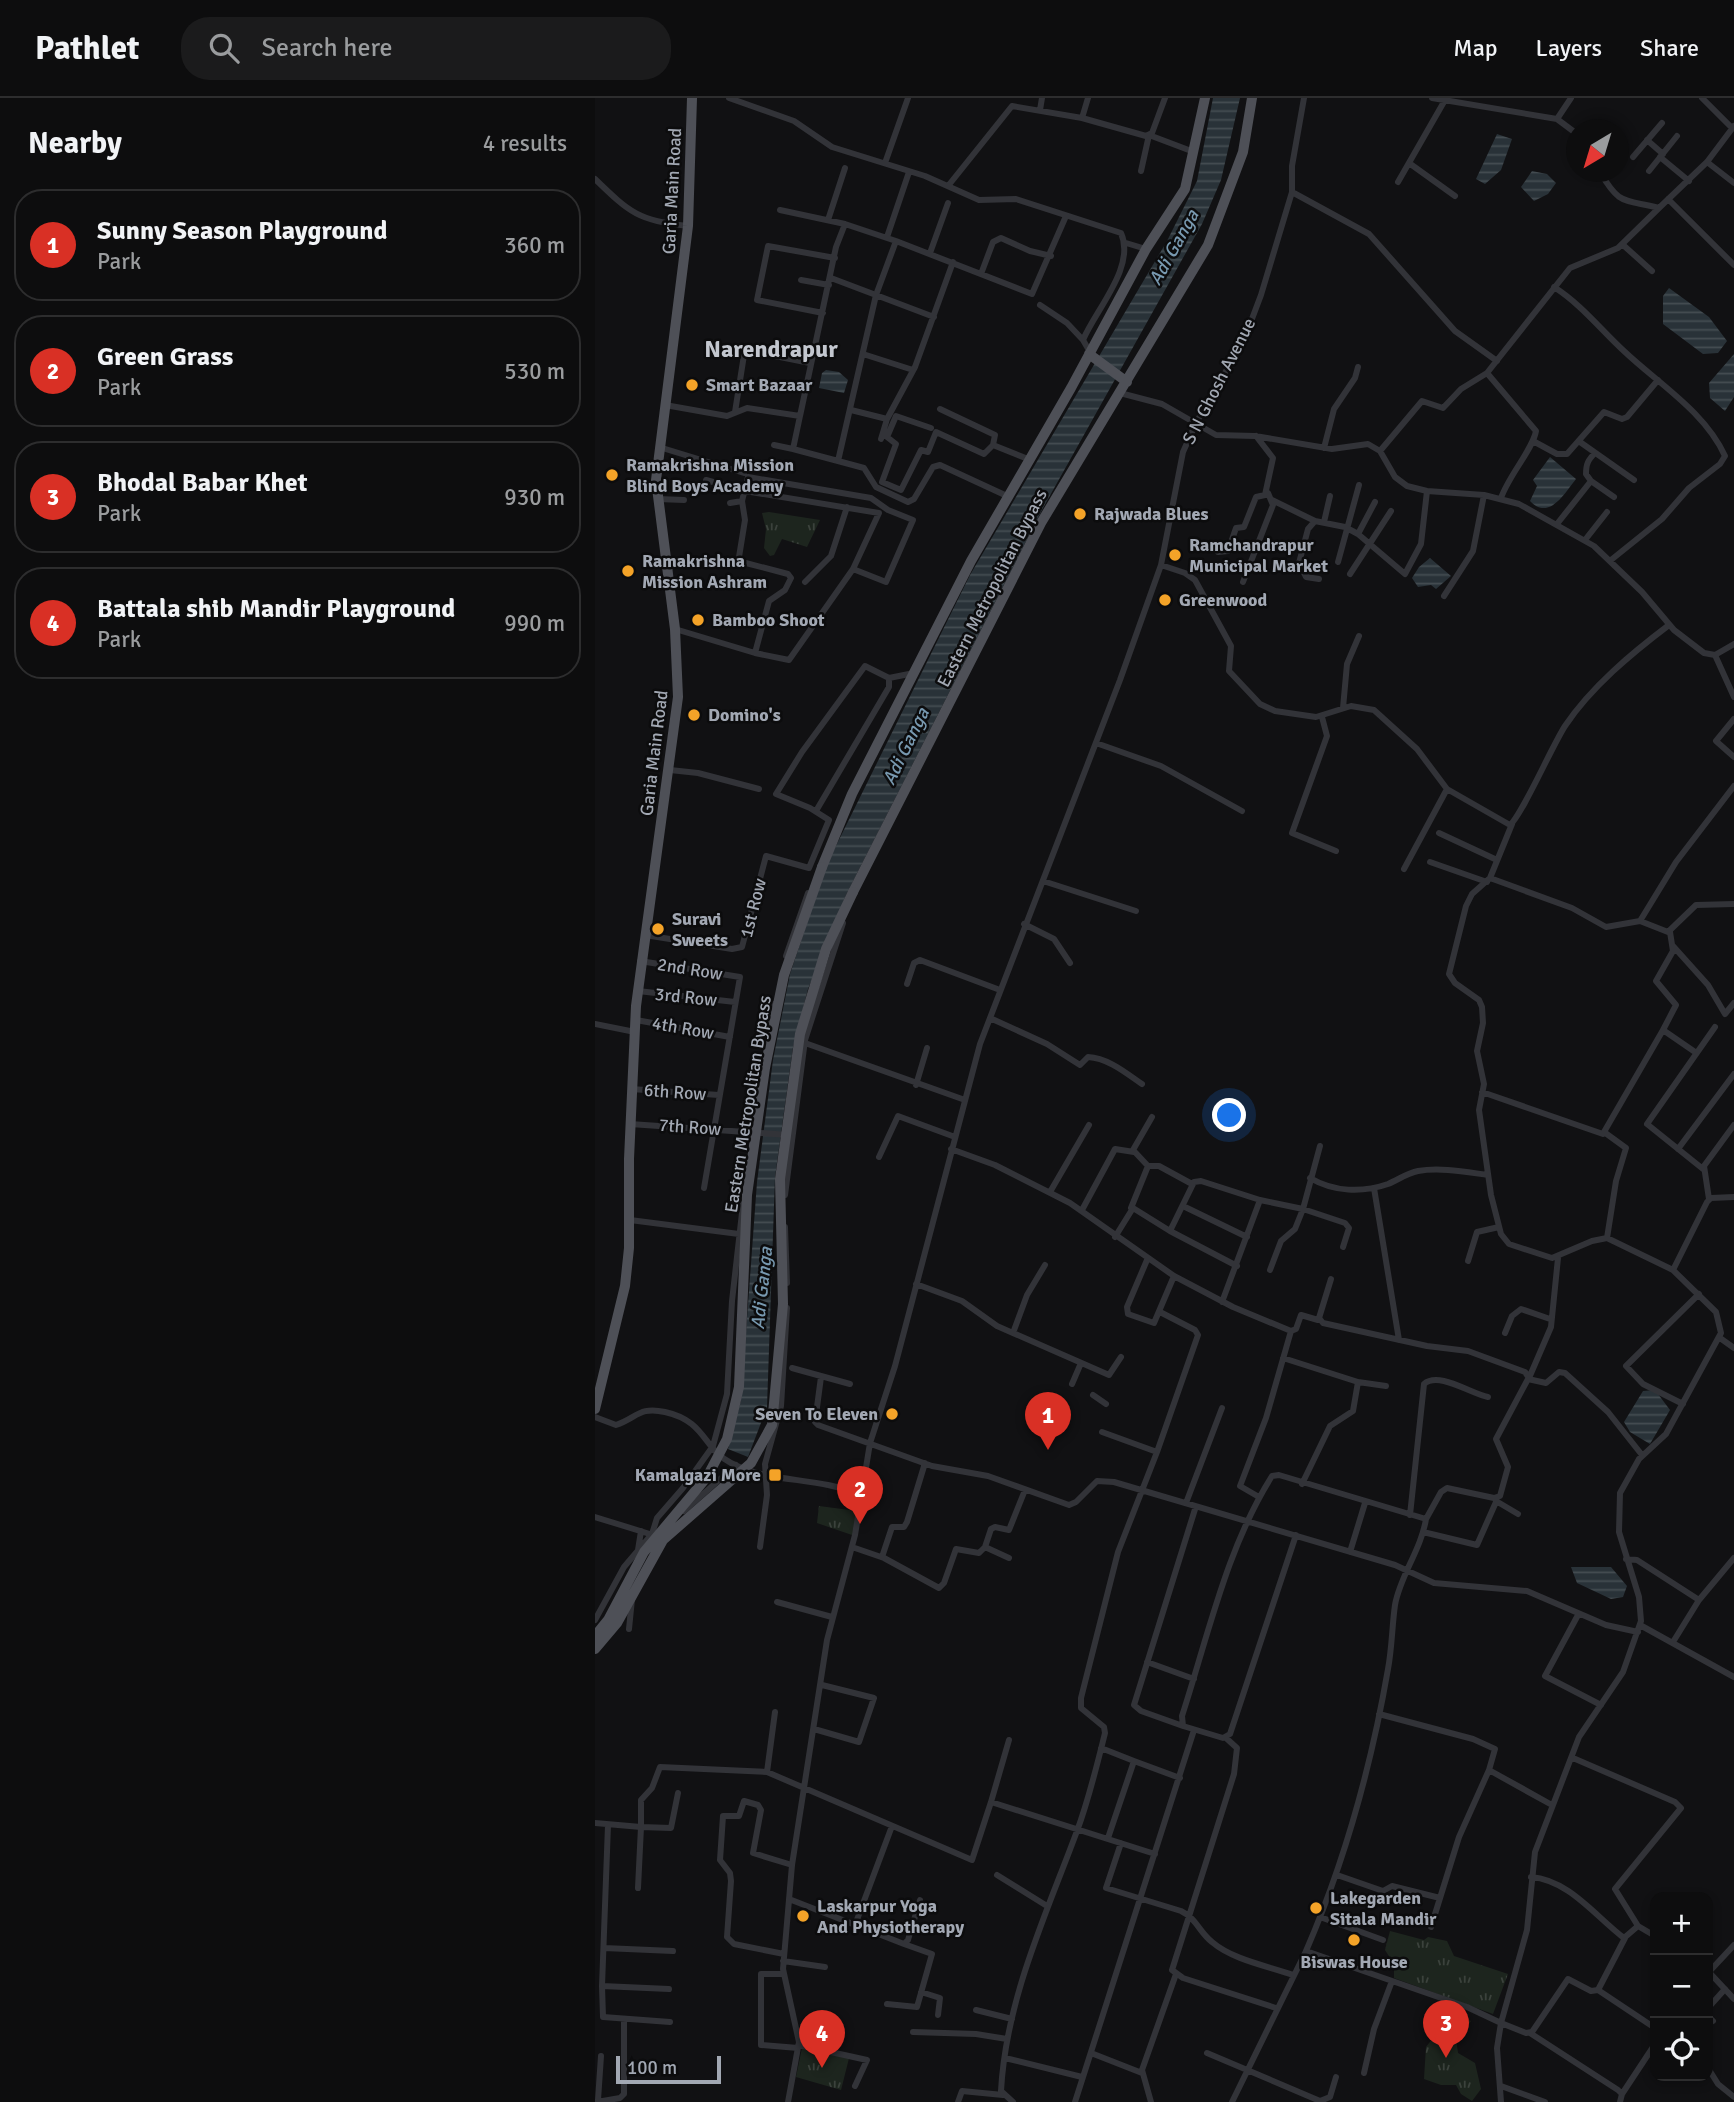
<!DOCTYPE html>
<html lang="en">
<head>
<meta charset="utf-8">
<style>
	:root { --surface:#0d0d0e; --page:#1b1b1c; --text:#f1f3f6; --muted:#9a9c9e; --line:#2d2d2e; --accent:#d93025 }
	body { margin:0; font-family:Signika,sans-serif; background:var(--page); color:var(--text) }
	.controls { position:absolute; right:21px; bottom:21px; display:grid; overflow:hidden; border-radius:14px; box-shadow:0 4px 10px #0003 }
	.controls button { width:63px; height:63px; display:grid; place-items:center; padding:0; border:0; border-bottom:2px solid var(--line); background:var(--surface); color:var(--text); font:35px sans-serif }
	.compass { position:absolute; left:971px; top:21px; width:63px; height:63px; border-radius:50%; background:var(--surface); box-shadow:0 4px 10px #0003; rotate:218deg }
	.scale { position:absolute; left:21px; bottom:18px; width:105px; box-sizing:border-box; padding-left:7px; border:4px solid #a2a8b3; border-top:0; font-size:19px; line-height:24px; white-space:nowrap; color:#a2a8b3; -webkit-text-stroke:5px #0c0c0d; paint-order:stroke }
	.you { position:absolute; left:635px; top:1018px; width:24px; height:24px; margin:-18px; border:5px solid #fff; border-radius:50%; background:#1a73e8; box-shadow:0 0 0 10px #1a73e833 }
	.badge { display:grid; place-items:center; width:46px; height:46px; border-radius:50%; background:var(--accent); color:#fff; font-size:23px; font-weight:700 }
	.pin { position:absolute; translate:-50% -58px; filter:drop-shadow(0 2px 4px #0008) }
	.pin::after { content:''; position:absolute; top:37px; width:24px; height:21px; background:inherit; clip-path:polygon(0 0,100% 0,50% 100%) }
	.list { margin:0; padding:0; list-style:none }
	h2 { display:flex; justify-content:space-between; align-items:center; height:91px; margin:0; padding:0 28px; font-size:30px }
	h2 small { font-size:23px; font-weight:400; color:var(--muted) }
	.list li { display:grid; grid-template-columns:46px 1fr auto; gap:21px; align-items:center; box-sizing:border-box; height:112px; margin:0 14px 14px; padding:0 14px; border:2px solid var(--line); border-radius:28px }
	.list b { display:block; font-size:26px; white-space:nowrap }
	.list p { margin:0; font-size:23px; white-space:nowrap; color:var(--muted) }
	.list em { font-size:23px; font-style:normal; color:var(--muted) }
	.icon { flex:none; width:38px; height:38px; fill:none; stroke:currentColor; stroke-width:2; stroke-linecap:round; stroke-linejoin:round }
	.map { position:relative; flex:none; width:1139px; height:2004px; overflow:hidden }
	header { display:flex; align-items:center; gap:42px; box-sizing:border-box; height:98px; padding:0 35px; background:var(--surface); border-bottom:2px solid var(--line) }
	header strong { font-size:33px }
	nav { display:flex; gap:38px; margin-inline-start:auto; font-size:24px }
	.search { width:490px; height:63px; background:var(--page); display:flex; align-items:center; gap:18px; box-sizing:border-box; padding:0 24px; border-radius:28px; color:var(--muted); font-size:26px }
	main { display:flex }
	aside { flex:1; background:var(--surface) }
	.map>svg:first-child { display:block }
	.park { fill:url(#park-tufts) }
	.water { fill:url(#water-rules) }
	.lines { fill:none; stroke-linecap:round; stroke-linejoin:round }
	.street { stroke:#323338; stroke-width:6 }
	.primary { stroke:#4e5057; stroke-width:10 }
	.primary-bridge { stroke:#4e5057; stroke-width:10 }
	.poi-dot { fill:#f4a328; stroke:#0c0c0d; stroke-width:2.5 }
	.labels { text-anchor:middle; stroke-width:5; stroke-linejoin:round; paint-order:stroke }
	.street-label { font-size:18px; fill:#a2a8b3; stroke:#0c0c0d }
	.poi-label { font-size:18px; font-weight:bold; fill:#a2a8b3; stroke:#0c0c0d; text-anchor:start }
	.water-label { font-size:19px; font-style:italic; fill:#7899b0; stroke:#0c0c0d }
	.district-label { font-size:24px; font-weight:bold; fill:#c3c7cf; stroke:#0c0c0d }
</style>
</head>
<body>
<header>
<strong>Pathlet</strong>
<div class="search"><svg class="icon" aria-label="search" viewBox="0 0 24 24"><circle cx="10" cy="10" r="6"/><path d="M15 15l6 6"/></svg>Search here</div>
<nav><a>Map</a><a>Layers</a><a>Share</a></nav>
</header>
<main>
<aside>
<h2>Nearby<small>4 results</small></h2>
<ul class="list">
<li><span class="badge">1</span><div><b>Sunny Season Playground</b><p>Park</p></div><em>360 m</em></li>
<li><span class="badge">2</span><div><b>Green Grass</b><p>Park</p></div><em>530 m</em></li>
<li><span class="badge">3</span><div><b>Bhodal Babar Khet</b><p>Park</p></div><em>930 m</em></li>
<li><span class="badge">4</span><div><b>Battala shib Mandir Playground</b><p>Park</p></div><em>990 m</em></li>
</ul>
</aside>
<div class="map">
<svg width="1139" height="2004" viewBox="0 0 1139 2004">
	<defs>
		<pattern id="park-tufts" width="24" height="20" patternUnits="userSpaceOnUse" patternTransform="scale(1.75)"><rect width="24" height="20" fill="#1d251e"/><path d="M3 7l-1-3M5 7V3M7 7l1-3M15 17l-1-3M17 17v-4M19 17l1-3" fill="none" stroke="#3b423c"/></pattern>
		<pattern id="water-rules" width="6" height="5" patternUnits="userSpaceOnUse" patternTransform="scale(1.75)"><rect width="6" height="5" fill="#293238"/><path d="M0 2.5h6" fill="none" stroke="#454d52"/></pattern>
	</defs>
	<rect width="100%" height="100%" fill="#111113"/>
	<path class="park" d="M167,415L174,414L225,422L212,449L187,441L179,457L175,458L169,450L171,431Z
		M224,1408L262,1413L260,1438L222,1425Z
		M795,1833L829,1842L833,1839L852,1843L859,1858L913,1876L898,1916L799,1880V1866L790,1852Z
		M851,1913L876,1923L861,1941L863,1955L880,1965L886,1991L877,2003L866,1996L861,1987H846L829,1981L831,1949L841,1936Z
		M207,1950L254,1960L246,1992L201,1979Z"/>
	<path class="water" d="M618,0H645L626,82L607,126L448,410L251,797L213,891L198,949L180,1079L172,1309L153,1359L133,1351L146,1302L162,1084L178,962L195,876L231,768L375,477L572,143L602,83Z
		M902,36L917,41L906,72L890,86L881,81Z
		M937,73L952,76L961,85L953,96L939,103L926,89Z
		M1074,190L1114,219L1132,243L1123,255L1108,256L1068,226V198Z
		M1139,256V299L1130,313L1115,300L1114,285Z
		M231,272L244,274L253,282L249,295L224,290L227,275Z
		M955,359L981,381C969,396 954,423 935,403L942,388L938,382Z
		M835,460L856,478L841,491L836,487L823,489L817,480L824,469Z
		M1060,1292L1075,1312L1055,1346L1035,1334L1029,1324L1048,1293Z
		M976,1469H1016L1032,1488L1028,1499L1016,1501L982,1485Z"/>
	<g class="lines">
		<path class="street" d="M134,0L199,23L237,49L330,78L384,102L421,101L526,135C541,169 501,211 488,242L495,254
			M837,0L962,21L976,0
			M1107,0L1137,30
			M445,12L447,0
			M487,20L493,0
			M962,21L982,36
			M1052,42L1068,56
			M1038,59L1067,25
			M1065,59L1094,83
			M1112,64L1139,85
			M290,65L313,0
			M814,65L860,98
			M546,73L554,37L599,54
			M1054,73L1082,38
			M0,81C36,116 43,122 93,128
			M803,84L850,2
			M353,88L417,8L487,20L551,38L557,35L570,0
			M697,94L774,136L860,233L902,263
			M1073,101L1139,167
			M1064,110L1112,64L1139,28
			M185,112L250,126
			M233,122L250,70
			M292,139L314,74
			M301,143L437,196L471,118
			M531,145L551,151
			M1027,146L1057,173
			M335,155L353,105
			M386,176L398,144L406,140L435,153L456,158
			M236,180L339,219
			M206,182L234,187
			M959,189C987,207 1006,232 1030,254C1064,286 1110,314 1130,358L1125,366L1094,390L1067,421L1016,462
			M445,207L472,225L488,242
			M228,215L162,202L173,148L240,160
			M268,256L318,272
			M892,275L975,170L1023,150L1064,110C1028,101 1025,108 1005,74
			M525,295L567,306L621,337L660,338L737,351L773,346L785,353L800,379L812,388L832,393L889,397L924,406L999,448L1047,494L1079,532L1109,555L1120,557L1139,546
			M70,307L132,318L152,310L205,318L241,149L250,126L301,143L281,197L243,363L198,351L205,318
			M345,311L400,337L398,347
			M256,312L292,321L286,341
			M140,314L149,257L154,253L215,265
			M292,321L320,269L358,164
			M336,330L301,318L292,339L301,346L287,384L306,392L326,352L333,354L341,334L389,356L398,347L433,361
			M938,343L962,356H972L1009,314L1027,321L1032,319L1063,282
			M985,344L1039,382
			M179,347L198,351
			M64,349L149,375
			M729,350L739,311L760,280L763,269
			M785,353L827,303L848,310L866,291L892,275L941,333C938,351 914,377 906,400
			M243,363L269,370L281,389L313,404L319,401L338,369L345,367L412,398
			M111,382L150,393L284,415L258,471
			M996,383L1019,399
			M63,401L89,402
			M677,402L720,423
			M135,405L147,403L153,379L276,400L293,412L318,422L291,484L258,471L194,562L160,555L174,503L190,492L196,480L193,476L147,464L144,459L150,422L147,403
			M729,424L735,398
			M962,426L996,383L991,376C991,366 993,362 1000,355
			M763,436L780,404
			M990,442L1012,414
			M623,454L633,453L641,430L649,429L661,399L670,397L678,360L661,338
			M743,464L764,387
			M566,467L590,475L600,482L636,548L634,573L665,606L680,613L721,619L756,608L779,612L822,651L852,691L915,727C927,717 957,648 970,628C996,589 1037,555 1074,527
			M755,476L796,413
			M724,481L711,479L704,465L713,431L720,423L750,429L763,436L810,476L826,446L832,393
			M210,484L236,458L252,409
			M648,484L678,407L673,395
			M849,498L878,453L889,397
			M80,531L160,555
			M1120,557L1139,599
			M294,580L319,575
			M748,610L752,566L764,538
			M727,619L732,638L697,735L741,753
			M1139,621L1121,643L1139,659
			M501,645L566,668L647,713
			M75,672L103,675L164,691
			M917,726L895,780L877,796L871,808L854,876L860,885L884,902L887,909L888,925L882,953L889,986L884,1012L896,1097L906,1136L914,1146L957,1160L997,1143L1012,1140L1078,1172
			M844,735L902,762
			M835,764L892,784
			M809,771L852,691
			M895,780L977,810L1011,829L1045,823L1073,834L1101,807L1139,806
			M448,783L541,813
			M1045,823L1081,764L1139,688
			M429,826L459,841L475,865
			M50,837L137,851L147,849L171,758L214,770L234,722L215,710L181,696L207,654L270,568L294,580V589L221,713
			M1078,848L1113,887L1130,916L1139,905
			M191,858L213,795
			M45,863L145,879L109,1090
			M312,886L319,865L325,862L405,892
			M43,893L140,904
			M395,920L452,946L485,967L493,959C513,960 531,975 547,986
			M41,922L135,939
			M0,926L40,934
			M1068,932L1081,907L1061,883L1078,853L1075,834
			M173,933L178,906
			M210,945L370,1002
			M321,987L332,950
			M36,991L124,997
			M887,994L1008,1036
			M35,1026L194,1037
			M356,1051L400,1067L475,1105L579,1178L638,1209L696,1233L701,1231L706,1217L723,1222
			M1083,1051L1139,976
			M284,1059L303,1018L360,1039
			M553,1068H564L597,1086
			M1108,1071L1052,1026L1120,929
			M715,1080C739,1094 767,1095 793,1086C803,1082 812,1075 823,1073C845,1069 871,1074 893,1077
			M779,1090L804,1242
			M455,1094L494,1027
			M190,1097L210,942L248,825
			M1114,1101L1109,1068L1139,1027
			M665,1102L708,1111L750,1125L754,1130L748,1149
			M588,1108L652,1139
			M536,1110L553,1068L538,1052L557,1019
			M487,1112L520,1051L539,1054
			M35,1122L144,1136
			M190,1129L192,1185
			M520,1139L538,1110L575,1133
			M1012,1140L1021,1083L1031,1050L1009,1034L1068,932L1100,954
			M552,1162L532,1209L533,1216L559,1225L579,1178
			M873,1163L882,1134L904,1129
			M675,1172L686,1143L700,1131L708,1111L725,1048
			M736,1181L724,1220L728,1225L832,1248L873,1253L930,1274L934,1280L956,1229L963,1160
			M321,1186L367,1203L402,1228L514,1277L526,1259
			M627,1204L665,1102L606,1083L599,1084L575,1133L642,1168
			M418,1235L432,1197L450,1167
			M910,1235L917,1218L926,1211L955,1221
			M1125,1240L1139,1250
			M688,1260L763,1284L791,1288
			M197,1270L255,1286
			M226,1279L220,1324L223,1327L337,1368L393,1378L474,1407L481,1404L502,1383L519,1384L800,1467L839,1485L932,1493L1011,1527L1043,1534
			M477,1286L486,1265
			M498,1297L511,1306
			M1088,1306L1048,1286L1031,1268L1104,1196
			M0,1319L21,1327C42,1320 44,1308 70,1314C111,1323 108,1351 136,1365C175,1386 224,1378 265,1397
			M507,1334L562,1354
			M707,1386L735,1328L758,1313L763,1284
			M664,1399L645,1388L671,1320L696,1233
			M901,1403L923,1416
			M591,1405L627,1310
			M89,1413L141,1367
			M815,1417L829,1286C844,1273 876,1296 893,1299
			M0,1419L58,1437
			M831,1421L846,1394L852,1390L899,1400L905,1398L913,1369L901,1341L933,1281L951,1285L964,1274L970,1275L1013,1314L1047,1357
			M828,1434L882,1447L901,1404
			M701,1437L635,1636L628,1640L588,1628L587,1618C613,1538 632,1449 677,1378L684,1377L831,1421C826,1452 805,1478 800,1507C797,1528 797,1550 793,1571C776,1669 750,1763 711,1853
			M165,1449L172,1397L170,1366L186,1308L192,1210
			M257,1449L289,1460L344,1490L349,1485L361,1451L384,1455L390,1449
			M43,1452L46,1433
			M755,1454L770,1405
			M287,1459L297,1429H309L312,1424L330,1365
			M414,1460L390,1449L396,1431L400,1429L414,1432L430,1392
			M1031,1461L1042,1462L1104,1502
			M182,1504L237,1519
			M983,1517L950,1578L1006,1607
			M0,1522L29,1469L57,1436L62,1420L88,1390L118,1348L132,1296L137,1203L148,1106
			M1045,1527L1139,1579
			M34,1531L37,1501
			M1078,1544L1104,1502L1139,1460
			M552,1564L599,1581
			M784,1616L878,1641L900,1651L894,1672L864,1739L836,1829
			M588,1628L546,1613L539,1607L601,1408
			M219,1631L264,1644L279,1600L227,1587
			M631,1640L642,1650L639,1676L577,1872L588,1880L681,1910
			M506,1650L539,1663
			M978,1660L1080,1704L1086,1710L1020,1791L1043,1828
			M894,1672L957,1707
			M172,1674L180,1614
			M396,1704L414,1642
			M0,1725L46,1729V1702L57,1690L65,1669L172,1674L377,1762L396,1704L560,1756
			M13,1727L7,1888L74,1891
			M513,1740L539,1663L585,1680
			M526,1745L511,1790L586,1813C601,1820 605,1835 617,1844C638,1862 673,1868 698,1877
			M402,1777L452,1808
			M742,1777L788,1793L797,1788L845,1800
			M936,1779C974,1782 1000,1818 1029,1840L1043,1828L1060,1838
			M43,1790L46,1729L76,1730L83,1695
			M194,1801L309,1846L313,1842L325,1802
			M725,1819L788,1842
			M260,1827L297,1728
			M1030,1840L1003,1892L996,1893L973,1881L937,1934L931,1935L906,1925L932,1832L940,1754L984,1639L1028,1574L1046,1523L1044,1499L1024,1434L1025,1395L1044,1361L1071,1336L1126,1235L1121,1214L1078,1172L1112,1104L1116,1100L1139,1099
			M9,1850L78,1853
			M189,1856L139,1846L132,1839L136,1783L135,1775L125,1762L128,1718H144L149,1703L163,1707L166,1712L158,1755L197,1767
			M188,1863L230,1869
			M1113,1873L1139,1901
			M1113,1875L1139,1847
			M189,1876H166V1947L203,1950
			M7,1888L8,1919L75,1924
			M1003,1892L1060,1930
			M326,1894L345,1900L343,1917
			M292,1906L322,1909L337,1856L309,1846
			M1113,1910L1130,1891
			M381,1912L417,1921
			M1113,1918L1118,1923
			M318,1934L381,1936L412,1941
			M935,1935L1023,1992L1027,1996L1025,2004
			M204,1947L272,1962L260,1988
			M496,1955L547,1975
			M612,1955L725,2003L735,1999L741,1979
			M410,1960L487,1979
			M1113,1970L1123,1986L1139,1999
			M769,1975L779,1931L797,1883
			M906,1988L950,2004
			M1027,1996L1060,1946
			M3,2002L6,1958
			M2,2004L25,2000L29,1996V1921
			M193,2004L204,1944L188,1871L197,1767L232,1542L260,1437L275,1345L300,1268L385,946L525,582L566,467L588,354L601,325L649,242L666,197L697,94V68L709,0
			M363,2004L367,1993L408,1997
			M418,2004L406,1993C411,1901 451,1817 482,1733C494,1701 502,1667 510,1635L509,1629L486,1610V1600L523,1454L562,1354L603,1237L600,1232L565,1214
			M480,2004L599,1632
			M556,2004L547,1972L581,1876
			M637,2004L711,1853L872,1909L906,1925L902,1950L906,2004"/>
		<path class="primary" d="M494,256L532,284
			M227,769L257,696L376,463L476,290L551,151L590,91L610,0
			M258,794L446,425L613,147L648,54L657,0
			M0,1311L30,1188L34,1150V1061L41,908L83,599L80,531L61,382L93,128L97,0"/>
		<path class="primary-bridge" d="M0,1538L13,1522L49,1454L112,1379L132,1341L144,1289L152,1097L170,970L189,877L227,769
			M0,1551L22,1525L68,1442L156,1365L177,1327L188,1206L185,1081L205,936L231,851L258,794"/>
	</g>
	<g class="poi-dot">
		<circle cx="97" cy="287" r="7"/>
		<circle cx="17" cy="377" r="7"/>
		<circle cx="485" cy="416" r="7"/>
		<circle cx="580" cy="457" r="7"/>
		<circle cx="33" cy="473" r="7"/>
		<circle cx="570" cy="502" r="7"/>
		<circle cx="103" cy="522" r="7"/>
		<circle cx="99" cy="617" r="7"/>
		<circle cx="63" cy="831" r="7"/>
		<circle cx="297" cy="1316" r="7"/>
		<rect x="173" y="1370" width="14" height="14" rx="3.5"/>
		<circle cx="721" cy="1810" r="7"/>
		<circle cx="208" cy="1818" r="7"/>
		<circle cx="759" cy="1842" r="7"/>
	</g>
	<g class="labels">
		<g class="street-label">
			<text transform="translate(77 93) rotate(-87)" y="6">Garia Main Road</text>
			<text transform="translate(624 283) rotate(-63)" y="6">S N Ghosh Avenue</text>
			<text transform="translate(397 490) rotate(-63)" y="6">Eastern Metropolitan Bypass</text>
			<text transform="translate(59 655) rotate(-83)" y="6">Garia Main Road</text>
			<text transform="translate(158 810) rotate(-76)" y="6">1st Row</text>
			<text transform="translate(95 871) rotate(9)" y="6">2nd Row</text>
			<text transform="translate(91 899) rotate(6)" y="6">3rd Row</text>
			<text transform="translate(88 930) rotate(10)" y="6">4th Row</text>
			<text transform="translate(80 994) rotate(4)" y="6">6th Row</text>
			<text transform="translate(153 1006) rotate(-81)" y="6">Eastern Metropolitan Bypass</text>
			<text transform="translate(95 1029) rotate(4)" y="6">7th Row</text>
		</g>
		<g class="poi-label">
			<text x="111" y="293">Smart Bazaar</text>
			<text x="31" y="373">Ramakrishna Mission<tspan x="31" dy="21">Blind Boys Academy</tspan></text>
			<text x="499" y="422">Rajwada Blues</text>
			<text x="594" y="453">Ramchandrapur<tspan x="594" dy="21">Municipal Market</tspan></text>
			<text x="47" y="469">Ramakrishna<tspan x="47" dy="21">Mission Ashram</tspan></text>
			<text x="584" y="508">Greenwood</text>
			<text x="117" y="528">Bamboo Shoot</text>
			<text x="113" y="623">Domino's</text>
			<text x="77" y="827">Suravi<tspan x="77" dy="21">Sweets</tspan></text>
			<text x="283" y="1322" text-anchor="end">Seven To Eleven</text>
			<text x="166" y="1383" text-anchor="end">Kamalgazi More</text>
			<text x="735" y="1806">Lakegarden<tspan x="735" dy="21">Sitala Mandir</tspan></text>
			<text x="222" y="1814">Laskarpur Yoga<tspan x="222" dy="21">And Physiotherapy</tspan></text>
			<text x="759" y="1870" text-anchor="middle">Biswas House</text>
		</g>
		<g class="water-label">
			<text transform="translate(578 149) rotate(-61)" y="7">Adi Ganga</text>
			<text transform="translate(310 648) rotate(-64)" y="7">Adi Ganga</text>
			<text transform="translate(166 1190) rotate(-84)" y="7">Adi Ganga</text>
		</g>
		<g class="district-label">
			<text x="176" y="259">Narendrapur</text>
		</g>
	</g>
</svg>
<div class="controls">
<button>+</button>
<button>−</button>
<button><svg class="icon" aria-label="locate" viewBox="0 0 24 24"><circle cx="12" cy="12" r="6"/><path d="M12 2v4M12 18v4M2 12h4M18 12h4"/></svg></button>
</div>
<svg class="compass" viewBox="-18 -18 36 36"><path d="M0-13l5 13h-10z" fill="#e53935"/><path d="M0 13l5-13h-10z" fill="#9a9c9e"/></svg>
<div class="scale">100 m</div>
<div class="you"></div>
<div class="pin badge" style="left:453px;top:1352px">1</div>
<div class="pin badge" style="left:265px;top:1426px">2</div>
<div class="pin badge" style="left:851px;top:1960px">3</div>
<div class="pin badge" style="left:227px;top:1970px">4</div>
</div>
</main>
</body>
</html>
